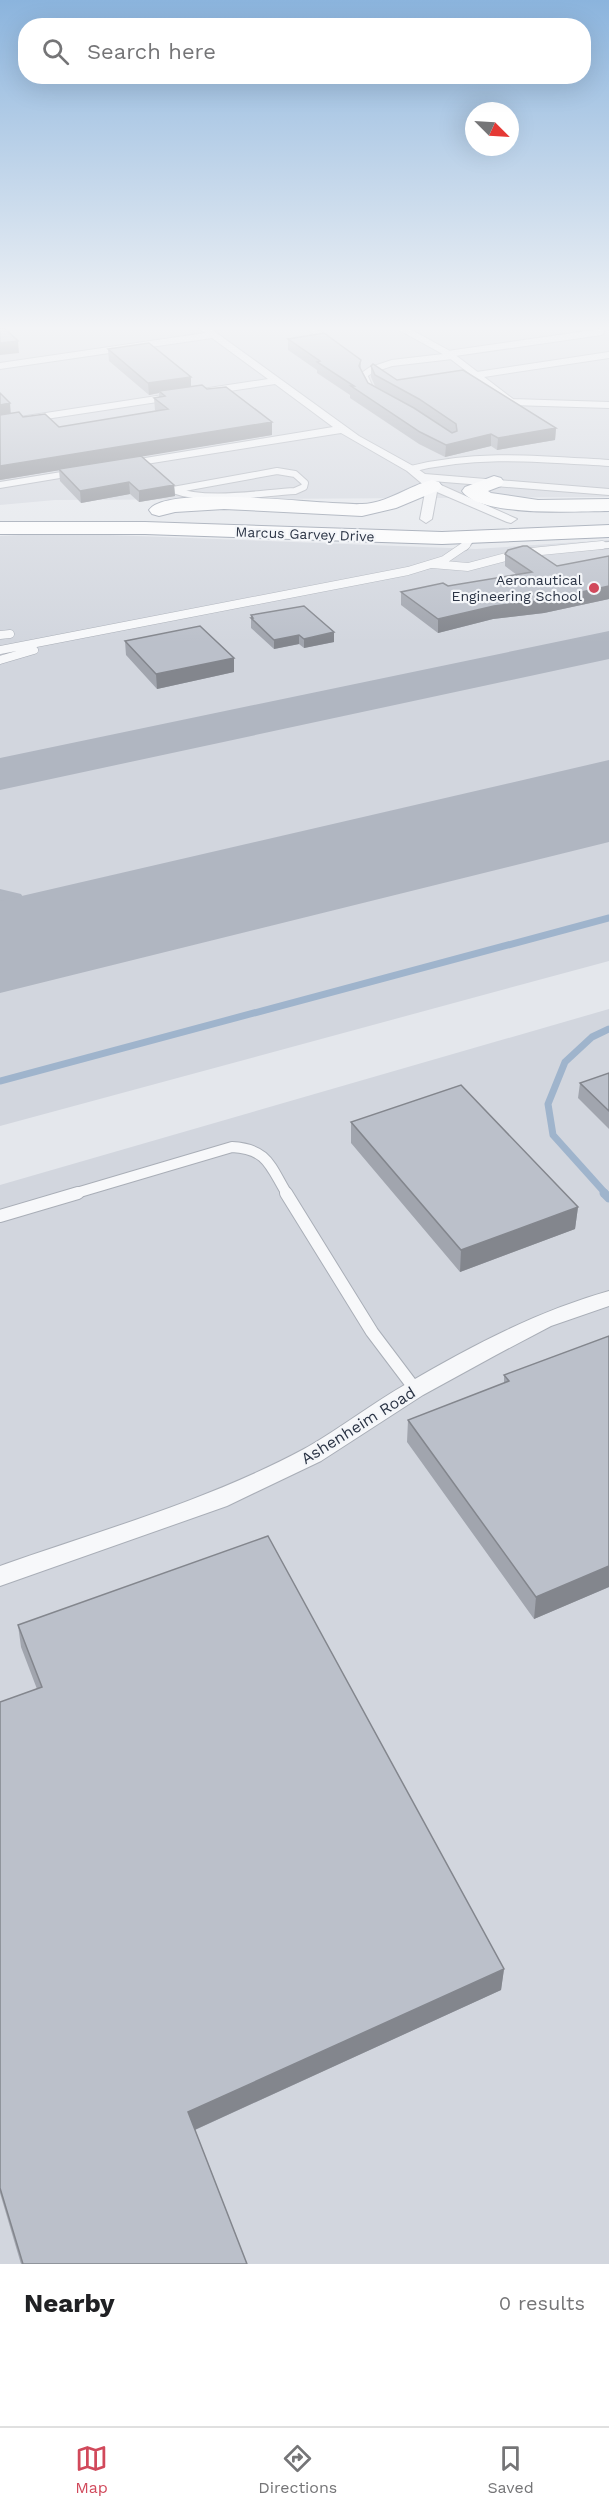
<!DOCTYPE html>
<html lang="en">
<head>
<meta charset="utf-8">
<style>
	:root { --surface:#fff; --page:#f2f2f2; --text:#202124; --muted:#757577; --line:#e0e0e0; --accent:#d1495b }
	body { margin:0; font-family:"Work Sans",sans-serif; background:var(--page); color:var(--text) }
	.compass { position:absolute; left:465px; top:102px; width:54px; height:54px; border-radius:50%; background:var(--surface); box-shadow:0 6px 24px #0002; rotate:114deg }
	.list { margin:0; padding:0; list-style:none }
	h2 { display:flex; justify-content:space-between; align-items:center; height:78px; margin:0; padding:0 24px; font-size:26px }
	h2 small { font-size:20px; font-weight:400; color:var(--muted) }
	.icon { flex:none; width:33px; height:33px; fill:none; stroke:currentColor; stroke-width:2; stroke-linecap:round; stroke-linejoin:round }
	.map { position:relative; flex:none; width:609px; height:2264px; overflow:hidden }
	.search { position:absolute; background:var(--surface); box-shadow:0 6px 24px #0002; left:18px; right:18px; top:18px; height:66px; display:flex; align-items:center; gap:15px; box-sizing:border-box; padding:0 21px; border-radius:24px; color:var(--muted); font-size:22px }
	.sheet { height:162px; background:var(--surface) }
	nav { display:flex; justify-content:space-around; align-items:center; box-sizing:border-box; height:84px; border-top:2px solid var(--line); background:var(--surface); font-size:16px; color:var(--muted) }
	nav a { display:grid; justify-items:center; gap:3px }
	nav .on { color:var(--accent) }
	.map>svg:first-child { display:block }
	.built { fill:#d2d6de }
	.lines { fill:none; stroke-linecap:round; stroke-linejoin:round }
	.stream-far1 { stroke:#9fb4cc; stroke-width:7 }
	.stream { stroke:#9fb4cc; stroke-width:9 }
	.taxiway { fill:#b0b6c1; fill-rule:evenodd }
	.runway { fill:#b0b6c1; fill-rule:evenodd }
	.service-far3-casing { stroke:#a9aeb7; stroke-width:8 }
	.service-far2-casing { stroke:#a9aeb7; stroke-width:9 }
	.service-far1-casing { stroke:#a9aeb7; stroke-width:12 }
	.service-casing { stroke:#a9aeb7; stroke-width:14 }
	.minor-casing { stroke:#a9aeb7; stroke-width:2 }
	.trunk-casing { stroke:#8b94a3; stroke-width:2 }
	.service-far3 { stroke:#f7f8fa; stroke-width:6 }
	.service-far2 { stroke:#f7f8fa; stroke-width:8 }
	.service-far1 { stroke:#f7f8fa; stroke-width:10 }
	.service { stroke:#f7f8fa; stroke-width:12 }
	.minor { fill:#f7f8fa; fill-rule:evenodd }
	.trunk { fill:#fff; fill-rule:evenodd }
	.wall { fill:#a1a5ae }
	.shaded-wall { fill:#83868d }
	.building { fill:#bbc0ca; stroke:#83868d; stroke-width:1.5 }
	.poi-dot { fill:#d1495b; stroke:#f4f6f9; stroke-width:2 }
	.labels { text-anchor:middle; stroke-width:4.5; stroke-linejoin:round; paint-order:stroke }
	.far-street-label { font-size:14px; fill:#2b3445; stroke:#f4f6f9 }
	.far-poi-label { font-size:14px; fill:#2b3445; stroke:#f4f6f9; text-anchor:end }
	.street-label { font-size:16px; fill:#2b3445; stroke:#f4f6f9 }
</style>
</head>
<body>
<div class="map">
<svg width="609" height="2264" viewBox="0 0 609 2264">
	<rect width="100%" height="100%" fill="#e4e7ec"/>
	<path class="built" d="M0,326H609V497L55,500L0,505Z
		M57,533L476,549L609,540V961L0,1126V536Z
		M609,1009V2264H0V1185Z"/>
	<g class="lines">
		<path class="stream-far1" d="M0,1081L609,918
			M606,1194L553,1135L548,1104L565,1062L592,1037L609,1029"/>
		<path class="stream" d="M604,1193L609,1198"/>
		<path class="taxiway" d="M609,631V659L0,790V758Z
			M0,889L21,894L52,942L43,955L22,960L0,954Z"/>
		<path class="runway" d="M609,760V842L0,993V901Z"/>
		<g class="service-far3-casing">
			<path id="service-far3" d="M308,326L329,342
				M398,326L449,354L512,402L609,405
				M448,354L601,332
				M477,375L609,355
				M369,386L364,375L371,370L392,363L452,356
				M411,469C476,452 542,459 609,463
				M277,471L295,474L305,483L304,487L295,491C259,493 207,503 173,490Z
				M165,483L173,490
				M465,547L472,538
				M578,547L609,545"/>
		</g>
		<g class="service-far2-casing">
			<path id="service-far2" d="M432,564L468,567L521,553L602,545
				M0,635L10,634
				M0,650L408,571L444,560L466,545
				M0,660L34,650"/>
		</g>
		<g class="service-far1-casing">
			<path id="service-far1" d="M73,1194L232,1147C268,1149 270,1166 287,1194"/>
		</g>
		<g class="service-casing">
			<path id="service" d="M286,1193L372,1332L415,1389
				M0,1216L78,1193"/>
		</g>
		<g class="minor-casing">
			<path id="minor" d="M196,326H207L359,436L415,467L425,474L609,489V495L432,481L517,519L511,523L507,522L437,492L432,519L426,523L420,519L426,487L407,471L341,433L121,468L115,465L121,462L333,427L275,384L0,426V420L268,379L212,338L0,369V363L205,333Z
				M86,468L92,471L90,473L0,488V482Z
				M609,1291V1306L551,1326L496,1355L423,1395L321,1461L227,1506L0,1586V1566C102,1530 209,1500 304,1449C340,1429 372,1403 408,1383C471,1346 538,1311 609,1291Z"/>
		</g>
		<g class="trunk-casing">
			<path id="trunk" d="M494,476L501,478L504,482L501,486L488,491L491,493L538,500L609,499V511C578,511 481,518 462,491L465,487Z
				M432,480L439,482L442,486L439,490L396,508L362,516L224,509L175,512L159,516L152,514L149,510C167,483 327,506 362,504C388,503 408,486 432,480Z
				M0,522H145L442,532L609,525V537L442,544L145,534H0Z"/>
		</g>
		<use href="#service-far3" class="service-far3"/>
		<use href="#service-far2" class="service-far2"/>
		<use href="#service-far1" class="service-far1"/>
		<use href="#service" class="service"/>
		<use href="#minor" class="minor"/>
		<use href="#trunk" class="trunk"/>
	</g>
	<path class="wall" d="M288,339L361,360V369L368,383L450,432L419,411L375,386L371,377V366L397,380L556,428L555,440L497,450L491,446L445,457L419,444L350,398V395L317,373V370L288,350Z
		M108,349L191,387L272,435L141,456L174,485L175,496L139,502L130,494L81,503L60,481L59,470L0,480L11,413L59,427L156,411L155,410L154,398L159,397V393L149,395L109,361Z
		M505,554L557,566L609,556V599L544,613L493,619L438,633L401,605V592L448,586L517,575L505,566Z
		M251,615L334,642L304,648L299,644L274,649L251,628Z
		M125,641L234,672L157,689L126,655Z
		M609,1073V1129L578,1098L580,1083Z
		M351,1122L578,1207L575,1229L460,1272L351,1143Z
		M609,1336V1587L534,1619L407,1442L408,1420L504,1383V1375Z
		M18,1625L504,1969L501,1990L195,2130L247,2264H21L0,2193V1702L37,1689L21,1647Z"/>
	<path class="shaded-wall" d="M18,341L19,353L0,355V343Z
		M191,377V388L159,391V393L149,395L148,383Z
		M10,403L11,416L0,418V405Z
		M272,422V435L0,480V466Z
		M556,428L555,440L497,450L498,438Z
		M491,434V446L445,457L446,445Z
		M129,482L130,494L81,503L80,491Z
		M174,485L175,496L139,502V491Z
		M609,586V599L544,613L493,619L438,633V619L494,606Z
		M334,632V642L304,648V639Z
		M299,635V644L274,649V640Z
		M234,658V672L157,689L156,674Z
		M578,1207L575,1229L460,1272L461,1250Z
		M609,1566V1587L534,1619L536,1597Z
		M504,1969L501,1990L190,2132L188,2112Z"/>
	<path class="building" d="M0,326H2L18,341L0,343Z
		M324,333L361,360L359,366L368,383L414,408L452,433L457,431L456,424L419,399L375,375L371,366L373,364L397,380L463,370L556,428L498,438L491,434L446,445L420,432L351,386H354L317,362L320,361L288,339Z
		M149,343L191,377L148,383L108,349Z
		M202,385L207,389L226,387L272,422L0,466V415L19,412L23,417L45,414L59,427L168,409L154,398L165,396L159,391Z
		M0,393L10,403L0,405Z
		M141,456L174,485L139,491L129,482L80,491L59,469Z
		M523,546H527L557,566L609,556V586L545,600L494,606L438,619L401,592L443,583L448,586L532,572L505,554L508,550Z
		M304,606L334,632L304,639L299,635L274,640L251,618H253L251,615Z
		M200,626L234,658L156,674L125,641Z
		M609,1073V1111L580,1083Z
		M461,1085L578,1207L461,1250L351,1122Z
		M609,1336V1566L536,1597L408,1420L509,1381L504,1375Z
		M268,1536L504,1969L188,2112L247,2264H23L0,2188V1702L42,1687L18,1625Z"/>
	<linearGradient id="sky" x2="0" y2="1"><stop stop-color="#8bb4dd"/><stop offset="0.51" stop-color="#f3f4f6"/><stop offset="1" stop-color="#f3f4f6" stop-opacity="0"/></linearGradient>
	<rect width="609" height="643" fill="url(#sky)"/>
	<circle class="poi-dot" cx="594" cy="588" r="6"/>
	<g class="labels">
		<g class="far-street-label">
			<text transform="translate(305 534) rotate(2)" y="5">Marcus Garvey Drive</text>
		</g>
		<g class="far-poi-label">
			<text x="582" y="585">Aeronautical<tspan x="582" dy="16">Engineering School</tspan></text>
		</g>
		<g class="street-label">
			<text transform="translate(358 1425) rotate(-32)" y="6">Ashenheim Road</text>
		</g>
	</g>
</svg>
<svg class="compass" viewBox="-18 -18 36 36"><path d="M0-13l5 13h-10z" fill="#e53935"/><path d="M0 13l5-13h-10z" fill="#757577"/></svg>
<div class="search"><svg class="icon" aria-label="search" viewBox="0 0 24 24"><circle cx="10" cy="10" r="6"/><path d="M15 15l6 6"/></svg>Search here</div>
</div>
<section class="sheet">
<h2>Nearby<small>0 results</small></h2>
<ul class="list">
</ul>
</section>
<nav>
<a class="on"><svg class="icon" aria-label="map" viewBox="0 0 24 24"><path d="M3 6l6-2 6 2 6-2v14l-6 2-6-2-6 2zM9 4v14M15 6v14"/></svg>Map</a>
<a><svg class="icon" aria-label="directions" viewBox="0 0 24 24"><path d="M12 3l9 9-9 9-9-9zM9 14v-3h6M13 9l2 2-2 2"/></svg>Directions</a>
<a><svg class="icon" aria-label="saved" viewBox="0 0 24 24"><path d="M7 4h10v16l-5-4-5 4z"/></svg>Saved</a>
</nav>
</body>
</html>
